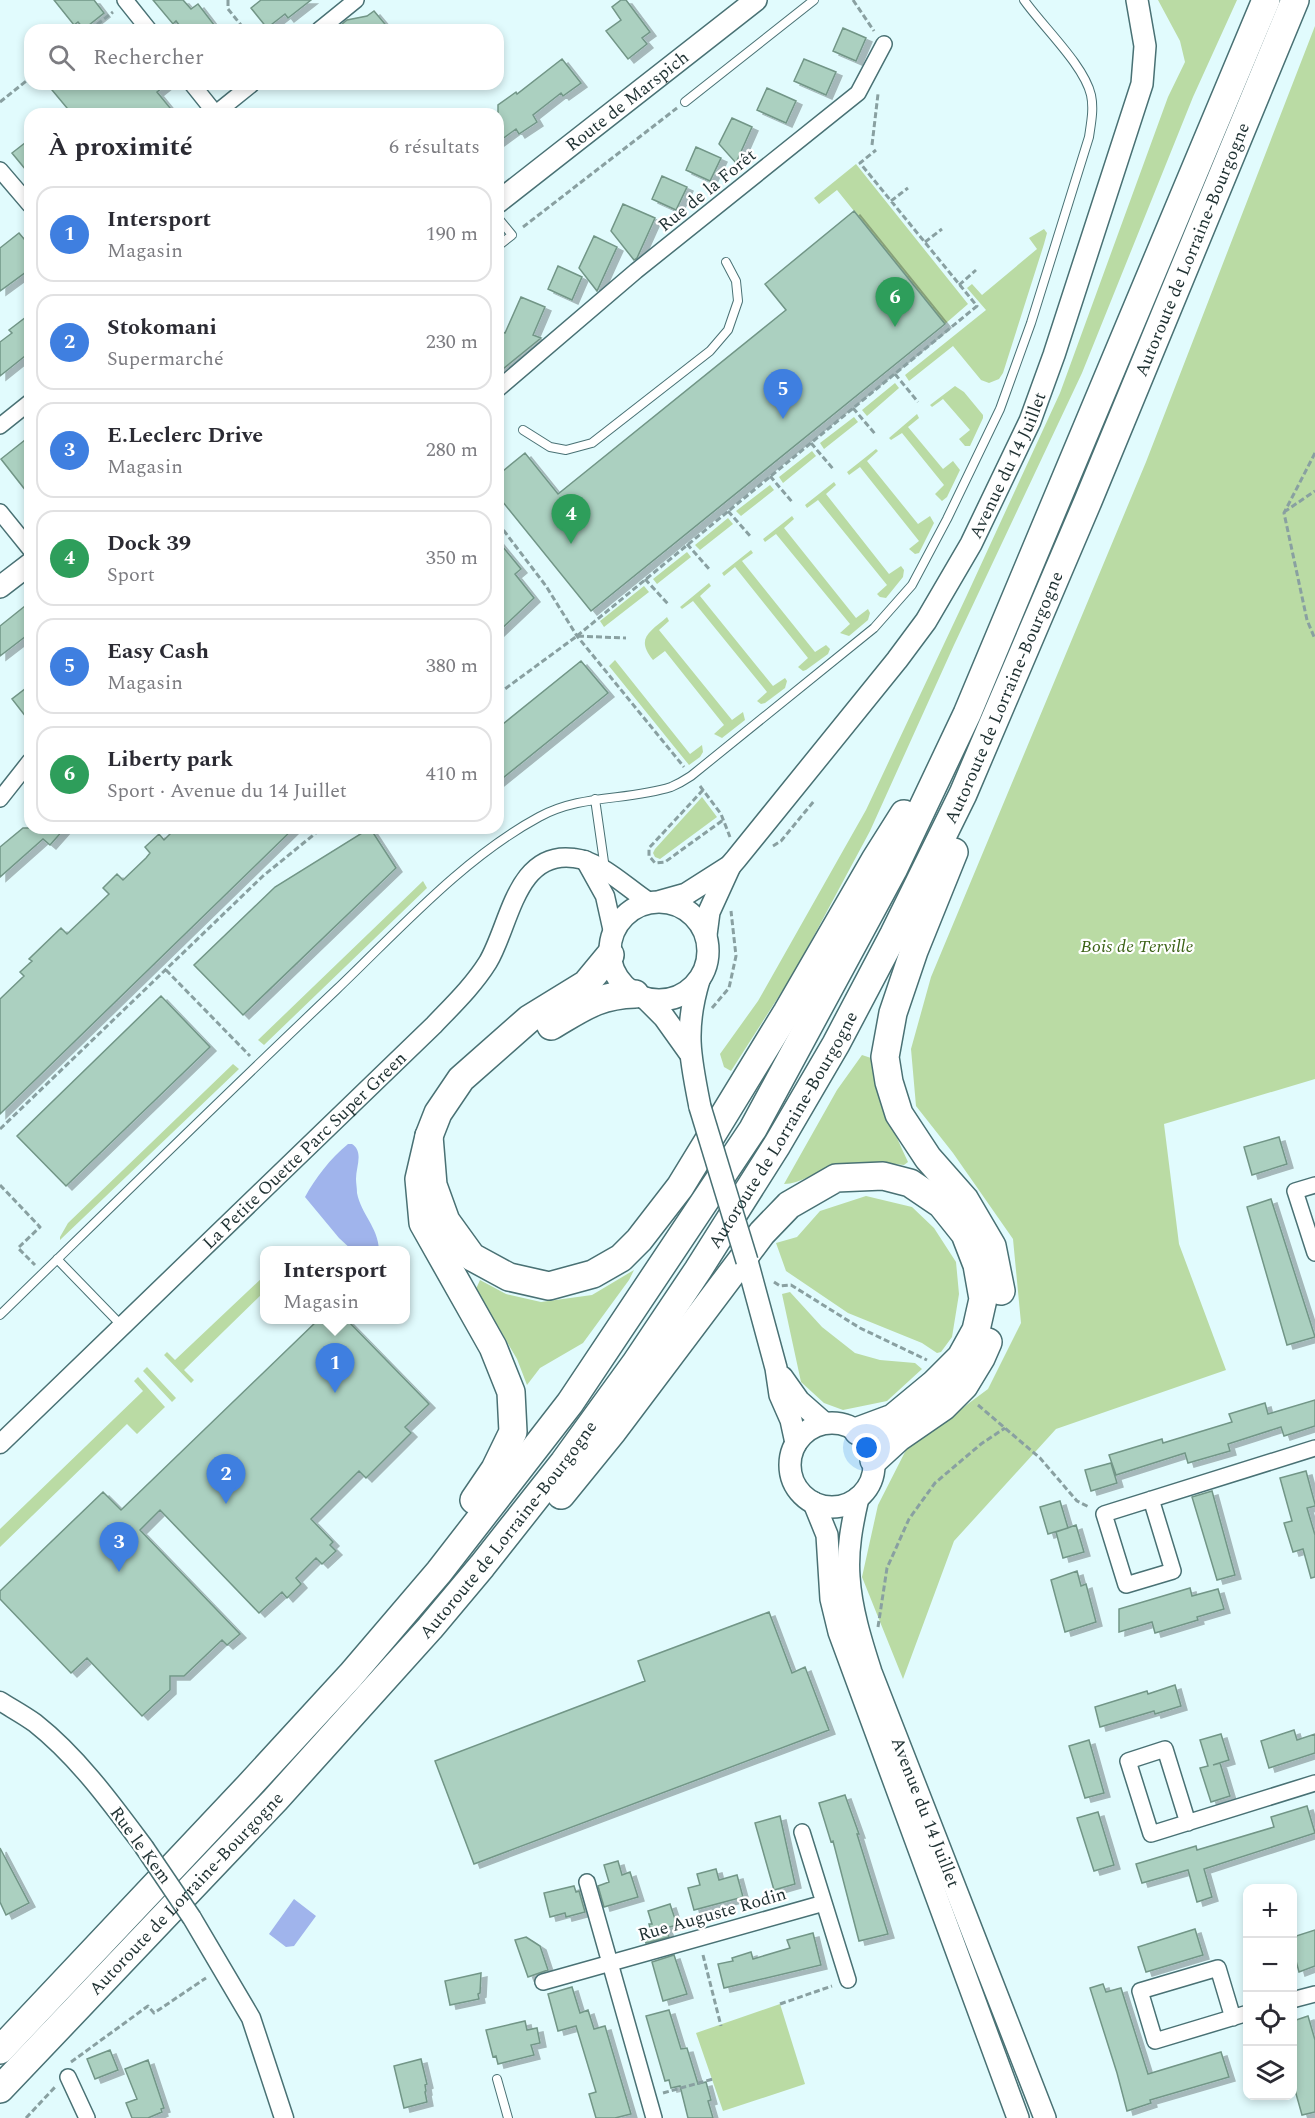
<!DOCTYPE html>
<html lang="fr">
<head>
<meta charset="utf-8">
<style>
	:root { --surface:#fff; --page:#f2f2f3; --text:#2b2b33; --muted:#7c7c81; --line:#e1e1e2; --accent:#d44733 }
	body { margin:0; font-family:Spectral,serif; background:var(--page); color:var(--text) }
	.controls { position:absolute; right:18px; bottom:18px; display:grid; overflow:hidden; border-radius:12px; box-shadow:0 3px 9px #0003 }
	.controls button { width:54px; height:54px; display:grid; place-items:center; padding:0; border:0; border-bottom:2px solid var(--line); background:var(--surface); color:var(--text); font:30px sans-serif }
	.you { position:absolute; left:867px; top:1448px; width:21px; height:21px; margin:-15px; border:4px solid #fff; border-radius:50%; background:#1a73e8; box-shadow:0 0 0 9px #1a73e833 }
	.badge { display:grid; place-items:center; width:39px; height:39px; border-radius:50%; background:var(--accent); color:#fff; font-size:20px; font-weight:700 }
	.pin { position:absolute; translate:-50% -50px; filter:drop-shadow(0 2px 3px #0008) }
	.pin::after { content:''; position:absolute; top:32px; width:21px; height:18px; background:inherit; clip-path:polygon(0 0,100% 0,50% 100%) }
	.popup { position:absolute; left:260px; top:1246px; width:150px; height:78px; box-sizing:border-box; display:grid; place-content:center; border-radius:12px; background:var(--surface); filter:drop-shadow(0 2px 4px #0005); font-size:20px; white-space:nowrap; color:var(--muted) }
	.popup b { font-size:22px; color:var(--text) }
	.popup::after { content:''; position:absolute; left:50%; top:100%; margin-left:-12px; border:12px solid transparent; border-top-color:var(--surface) }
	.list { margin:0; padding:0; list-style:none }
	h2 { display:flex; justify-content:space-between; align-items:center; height:78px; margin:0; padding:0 24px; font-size:26px }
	h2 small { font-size:20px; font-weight:400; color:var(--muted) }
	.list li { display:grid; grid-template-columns:39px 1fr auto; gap:18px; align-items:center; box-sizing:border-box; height:96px; margin:0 12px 12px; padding:0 12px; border:2px solid var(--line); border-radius:18px }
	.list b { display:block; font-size:22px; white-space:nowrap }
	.list p { margin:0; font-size:20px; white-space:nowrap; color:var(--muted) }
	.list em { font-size:20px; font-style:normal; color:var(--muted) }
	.icon { flex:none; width:33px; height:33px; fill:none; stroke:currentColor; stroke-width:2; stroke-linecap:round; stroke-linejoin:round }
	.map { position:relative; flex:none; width:1315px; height:2118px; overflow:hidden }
	.search { position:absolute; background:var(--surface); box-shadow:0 3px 9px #0003; left:24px; top:24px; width:480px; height:66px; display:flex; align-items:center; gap:15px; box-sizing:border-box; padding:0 21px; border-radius:18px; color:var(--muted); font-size:22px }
	.panel { position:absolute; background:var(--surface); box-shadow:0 3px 9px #0003; left:24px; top:108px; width:480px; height:726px; border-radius:18px }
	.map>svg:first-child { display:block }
	.green { fill:#badba4 }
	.water { fill:#a0b4ec }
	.building { fill:#abd0c0; stroke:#729687; stroke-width:1.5; filter:url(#shadow) }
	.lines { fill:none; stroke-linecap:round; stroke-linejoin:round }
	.service-casing { stroke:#497174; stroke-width:10 }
	.minor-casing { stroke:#497174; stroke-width:18 }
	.tertiary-casing { stroke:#497174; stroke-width:21 }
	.secondary-casing { stroke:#497174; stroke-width:24 }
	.motorway-casing { stroke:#497174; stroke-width:30 }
	.path { stroke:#89a0a1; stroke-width:3; stroke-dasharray:6 3; stroke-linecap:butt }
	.service { stroke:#fff; stroke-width:8 }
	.minor { stroke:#fff; stroke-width:15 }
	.tertiary { stroke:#fff; stroke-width:18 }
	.secondary { stroke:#fff; stroke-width:21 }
	.motorway { stroke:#fff; stroke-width:27 }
	.tertiary-bridge-casing { stroke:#497174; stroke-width:21; stroke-linecap:butt }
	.secondary-bridge-casing { stroke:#497174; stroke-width:24; stroke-linecap:butt }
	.tertiary-bridge { stroke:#fff; stroke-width:18 }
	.secondary-bridge { stroke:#fff; stroke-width:21 }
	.labels { text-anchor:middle; stroke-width:4.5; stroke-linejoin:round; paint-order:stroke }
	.street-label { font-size:18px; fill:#1f3132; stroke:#fff }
	.park-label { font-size:18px; font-style:italic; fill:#3b6215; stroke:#fff }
</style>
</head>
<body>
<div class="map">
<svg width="1315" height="2118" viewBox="0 0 1315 2118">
	<defs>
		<filter id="shadow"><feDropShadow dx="6" dy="4" stdDeviation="0" flood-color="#0004"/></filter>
	</defs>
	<rect width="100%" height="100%" fill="#e1fbfd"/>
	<path class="green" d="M1158,0H1237L1193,97L1082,373L954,645L870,831L795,971L731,1071L724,1067L720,1054L758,1001L866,810L967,595L1060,393L1168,97L1185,62L1180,41Z
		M1315,26V1079L1164,1124L1179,1244L1226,1370L1056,1429L954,1541L903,1679L862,1577L878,1505L906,1450L988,1389L1021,1323L1013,1239L953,1153L916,1106L911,1049L931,977L1146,462Z
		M856,164L968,304L945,324L837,190L819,204L814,198Z
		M1044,229L1047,233L1044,244L1003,373L999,379L989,383L981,380L953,346L909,381L905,375L986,310L967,288L972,284L982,295L1037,249L1029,238Z
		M895,383L899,388L867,416L862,410Z
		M955,386L964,392L983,415V418L970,446H965L959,439L970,430L943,399L932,407L930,405Z
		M917,414L919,418L908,427L943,469L953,461L960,470L947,497L942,501L935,494L944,485L902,433L891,440L889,438Z
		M854,417L858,422L824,449L820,443Z
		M876,449L878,451L867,461L918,524L930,516L934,523L919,553L915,554L909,549L919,541L860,467L849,475L847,472Z
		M812,451L816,456L783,483L779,477Z
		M834,482L836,485L826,494L889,574L901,566L904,570L903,577L886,598L880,597L877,594L887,585L818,500L807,508L805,505Z
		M770,485L774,490L741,516L736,511Z
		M792,516L794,519L784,528L856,618L868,609L870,613L868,620L849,636L840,633L850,624L776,534L765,542L763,539Z
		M728,518L733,524L700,550L695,545Z
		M751,550L753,553L742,561L815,652L826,645L830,649L828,654L806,670L803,671L798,667L808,658L735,567L724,576L722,573Z
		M687,552L691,557L657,584L653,579Z
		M709,583L711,586L700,596L773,686L785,678L787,681L785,688L765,703L761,704L757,701L767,692L693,601L682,609L680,607Z
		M644,586L649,592L604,627L600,621Z
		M667,617L669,621L659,630L732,720L743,712L745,720L722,738L714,734L724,725L665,651L653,660C635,638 650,632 667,617Z
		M615,660L690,754L702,745L703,752L700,757L689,765L609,666Z
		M702,797L717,817L660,859L655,857L653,853L655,849Z
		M423,881L427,888L264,1045L258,1040Z
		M862,1055L871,1058C878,1095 892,1128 908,1162L904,1165C879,1162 853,1163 829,1169C813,1172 801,1184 784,1184L837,1090Z
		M233,1064L239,1069L60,1240V1237L68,1223Z
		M866,1196L912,1207L934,1228L956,1262L959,1294L952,1337L941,1352L937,1353L922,1343L848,1313L786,1271L776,1243L797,1237L820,1211Z
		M634,1270L629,1280L583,1343L540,1368L527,1385L517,1359L476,1289L480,1280L506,1294L541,1302L592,1295Z
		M264,1276V1292L184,1370L194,1380L191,1383L164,1355L167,1352L175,1360Z
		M790,1292L822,1327L855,1353L880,1360L915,1363L922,1369L887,1401L843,1410L824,1403L801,1382L782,1294Z
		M147,1367L176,1398L172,1402L143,1371Z
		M138,1377L165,1407L137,1434L127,1424L0,1547V1529L143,1391L134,1381Z
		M780,2004L805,2084L723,2111L696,2033Z"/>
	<path class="water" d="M348,1144H352C364,1152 356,1167 356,1179C356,1183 357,1188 357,1193C361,1214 378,1227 379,1250H352L339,1238L305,1197C316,1177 330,1159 348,1144Z
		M294,1899L316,1916L294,1946L286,1947L269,1934Z"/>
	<path class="building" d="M54,0H94L104,13L84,29L78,22L74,25Z
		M153,0H183L191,9L198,4L218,30H183L176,21L173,24Z
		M261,0H311L288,18L285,14L267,28L251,8Z
		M621,0H626L650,32L642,38L647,44L628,59L606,31L621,20L612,7Z
		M374,11L390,30H335L347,20L367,16Z
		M843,28L866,38L856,61L833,51Z
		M562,59L581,83L563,96L561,93L533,115L537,122L519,134L516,129L498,142V105L516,92L517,94Z
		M804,59L836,72L826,95L794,81Z
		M47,84H167L157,92L175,114H72Z
		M767,88L796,101L786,123L757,110Z
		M732,118L752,127L736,163L719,144Z
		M30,139V175L12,153Z
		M696,147L721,158L710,181L686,170Z
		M662,176L687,187L676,210L652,199Z
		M623,204L655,218L637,258L634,260L611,231Z
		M854,211L945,324L591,611L498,496V475L525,453L558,494L786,310L765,284Z
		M19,233L30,246V269L0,291V248Z
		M594,236L617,247L597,291L579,268Z
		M558,266L582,277L572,300L548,289Z
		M521,297L545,307L533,335L541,338L498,373V330L505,333Z
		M30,314V352L0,376V342L12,333L9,330Z
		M30,436V496L1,459Z
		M498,541L521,569L515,574L534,598L498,632Z
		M30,602V633L0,656V626Z
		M581,661L608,693L498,782V728Z
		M30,685V722L12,699Z
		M23,828H65L50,845L43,839L0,877V847Z
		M176,828H294L0,1114V999L24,976L20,972L32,961L29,959L61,928L67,934L109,894L103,888L117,874L123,880L146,858L150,853L145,847L159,834L164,840Z
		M370,828L396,868L243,1015L194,965L275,887Z
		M161,996L210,1047L66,1186L17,1136Z
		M1279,1137L1287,1164L1252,1175L1244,1147Z
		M1271,1199L1315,1337L1287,1345L1247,1207Z
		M318,1320H347L429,1404L405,1427L411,1433L366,1478L359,1471L311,1519L333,1542L330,1545L336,1551L322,1564L316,1558L296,1578L301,1584L287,1598L282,1592L259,1613L160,1510L140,1530L240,1634L227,1645L222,1640L184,1676H170V1690L142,1716L87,1658L71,1673L0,1599V1591L103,1492L121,1510Z
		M1315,1400V1426L1284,1436L1281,1427L1228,1444L1230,1451L1188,1463L1185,1453L1116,1475L1109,1455L1162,1439L1163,1443L1232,1422L1229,1414L1265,1403L1268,1414Z
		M1111,1463L1117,1483L1091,1491L1085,1470Z
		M1306,1471L1315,1504V1506L1307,1508L1315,1535V1577L1311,1578L1303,1549L1293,1552L1284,1523L1292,1521L1280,1478Z
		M1212,1491L1235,1575L1217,1580L1192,1497Z
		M1060,1501L1068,1528L1048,1534L1040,1507Z
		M1076,1525L1084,1552L1063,1558L1056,1532Z
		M1077,1571L1081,1586L1086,1584L1096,1622L1065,1632L1051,1580Z
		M1190,1588L1192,1596L1218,1589L1224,1609L1197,1617L1198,1620L1155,1633L1152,1622L1119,1632V1609Z
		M769,1612L792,1673L805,1667L829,1730L474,1864L435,1761L645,1681L638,1661Z
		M1175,1685L1181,1706L1155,1714L1154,1711L1100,1727L1095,1707L1147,1691L1148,1694Z
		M1294,1730L1297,1740L1315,1734V1753L1269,1768L1261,1741Z
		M1221,1734L1229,1760L1213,1765L1220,1763L1230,1796L1211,1802L1200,1768L1208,1766L1200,1740Z
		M1089,1740L1104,1793L1085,1798L1069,1746Z
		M845,1795L859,1834H857L888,1934L859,1941L833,1841L831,1842L819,1803Z
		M1307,1806L1315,1833L1204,1869L1212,1897L1197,1902L1188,1870L1142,1883L1136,1864L1196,1846L1197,1850L1274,1827L1271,1817Z
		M1098,1812L1114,1865L1094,1871L1077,1818Z
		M780,1816L795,1884L774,1890L755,1823Z
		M0,1848L29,1903L6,1915L0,1902Z
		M618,1861L622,1875L630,1872L638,1897L604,1907L598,1886L609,1882L604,1865Z
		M716,1869L719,1880L737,1875L743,1897L694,1910L688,1888L700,1885L697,1874Z
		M574,1886L576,1892L579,1891L585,1912L566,1917L565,1913L550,1917L544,1893Z
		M670,1904L677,1925L666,1928L669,1937L646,1943L644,1934L651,1932L649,1924H652L648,1911Z
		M1195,1929L1203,1955L1146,1972L1138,1947Z
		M1315,1930V1966L1299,1972L1293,1950V1937Z
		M813,1933L821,1965L724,1988L718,1964L733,1961L732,1958L751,1952L753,1959L790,1948L787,1940Z
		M526,1937L540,1946L548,1970L528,1977L515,1940Z
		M674,1955L687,1994L663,2001L652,1962Z
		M481,1973L480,1993L478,1994L479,1999L450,2005L445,1981Z
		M1103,1984L1106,1992L1121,1988L1148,2074L1221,2052L1229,2077L1150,2100L1151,2103L1127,2111L1117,2073L1090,1988Z
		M572,1987L580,2013L588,2010L594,2029L605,2026L631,2114L615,2118H596L589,2094L596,2092L576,2026L558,2031L548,1994Z
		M669,2010L681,2049L687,2048L698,2084L706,2082L711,2100L708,2101L713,2118H688L680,2086L671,2088L669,2080L665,2081L646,2016Z
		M1308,2016L1315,2040V2112L1302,2115L1293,2083V2021Z
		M525,2021L527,2030L537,2028L540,2043L531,2045L534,2055L498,2064L496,2056L493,2057L486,2030Z
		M110,2050L118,2070L95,2079L87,2059Z
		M421,2059L427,2084L425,2085L426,2091L425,2092L427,2102L404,2108L394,2066Z
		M148,2060L164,2108L161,2109L162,2112L148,2118H132L126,2103L137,2099L125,2069Z"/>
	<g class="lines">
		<g class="service-casing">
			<path id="service" d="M685,102L814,0
				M498,218L512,235L498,246
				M523,430L550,447L566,450L592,443L710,351L728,330L738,301L736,281L726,262
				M595,799L605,869
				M57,1259L122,1326
				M0,1315C112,1206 223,1097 336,990C399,930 463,858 539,817C581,794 627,801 671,787C678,784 685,780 691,776L874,628L912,585L947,519L1000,409L1031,323L1089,137C1091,123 1094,109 1091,95C1084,65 1043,27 1024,0
				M497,2079L508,2118"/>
		</g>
		<g class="minor-casing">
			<path id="minor" d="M125,0L149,30
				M319,30L356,0
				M192,84L216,114
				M216,113L252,84
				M0,170L30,205
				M498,389L636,271L858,93L884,44
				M0,426L30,402
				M0,512L30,549
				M0,799L30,761
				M1315,1185L1295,1191L1315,1253
				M1151,1499L1173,1571L1126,1585L1104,1514L1315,1448
				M1188,1823L1165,1749L1128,1761L1151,1834L1315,1783
				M802,1832L848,1980
				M587,1882L654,2118
				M543,1982L824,1903
				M1292,2000L1315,1994
				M1233,2018L1218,1968L1140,1991L1155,2041L1248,2013
				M68,2077L87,2118"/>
		</g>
		<g class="tertiary-casing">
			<g id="tertiary">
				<path d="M585,860L605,896L613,932"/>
				<path id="s1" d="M0,1444L434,1025C453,1005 473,986 488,962C510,925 516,850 574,858C601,861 627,888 649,902"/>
				<path d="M0,1701C11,1708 24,1715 35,1723C78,1757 112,1804 144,1847"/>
				<path d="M192,1918L251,2018L284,2118"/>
			</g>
		</g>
		<g class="secondary-casing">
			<g id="secondary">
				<path id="s2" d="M498,202L756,0"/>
				<path d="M0,587L30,564"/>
				<path id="s3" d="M661,901L686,894L730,866L736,859L897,660L926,621L971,544L1030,421L1054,355L1142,84L1145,46L1137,0"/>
				<circle cx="659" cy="951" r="49"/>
				<path d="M706,935L709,912L730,866"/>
				<path d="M699,980C684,1030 690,1057 700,1107"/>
				<path d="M646,999L664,1017L689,1052"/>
				<path d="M747,1261L776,1368L780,1395L791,1420L796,1443"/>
				<path d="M782,1377L799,1401L824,1423"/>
				<circle cx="832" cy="1465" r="42"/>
				<path id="s4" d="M858,1498C852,1524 847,1550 849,1577C851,1609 861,1641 871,1672L1045,2118"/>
				<path d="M814,1503L827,1535L831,1599L839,1632L1018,2118"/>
			</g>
		</g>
		<g class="motorway-casing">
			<g id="motorway">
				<path d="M954,852L914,951L893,1013L885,1057L889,1082L899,1114L928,1158L965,1200L992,1246L1001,1291"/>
				<path d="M551,1026C582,1008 598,995 635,994"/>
				<path d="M429,1136L433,1185L446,1221L472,1257L509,1277L549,1286L593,1274L621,1258L639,1240L680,1187L787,1012L875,860L904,814"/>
				<path d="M874,1460L898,1438L943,1407L964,1386L981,1358L988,1342"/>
				<path d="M561,1495L613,1431L762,1233L789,1205L836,1178L883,1176L910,1183L941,1204L965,1234L977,1265L983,1299L976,1330L961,1357L934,1384L893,1418L858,1431"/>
				<path d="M474,1500L495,1469L513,1432L511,1392L493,1347L423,1223L419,1179L429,1136L438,1113L461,1079L529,1019L586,984L610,955"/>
				<path d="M0,2050L248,1787L351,1675L439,1572L570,1403L753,1129L894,868L967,714L1266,0"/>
				<path id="s5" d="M0,2089L275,1800L430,1628L482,1566L564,1462L635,1364L698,1270L777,1145L836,1044L894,934L963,794L1088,501L1295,0"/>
			</g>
		</g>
		<path class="path" d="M228,0V9L245,30
			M853,0L874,31
			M90,30L113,12
			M0,102L30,78
			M872,145L878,94
			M891,201L908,188
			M523,227L677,108
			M925,242L942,229
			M959,285L976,270
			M895,374L918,402
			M853,408L876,435
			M811,443L834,470
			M1315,453L1284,513L1307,620L1315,639
			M770,476L793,503
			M728,511L751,537
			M1284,512L1315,491
			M498,523L546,586L577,636L684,767
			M687,544L710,570
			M645,579L668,604
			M577,636L977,306L860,163L876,150
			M498,694L577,636L626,638
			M700,786L721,814L730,837
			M703,790L649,848V856L655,863L665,862L723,820
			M773,846L781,841L814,801
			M166,970L250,1056
			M712,1008L729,988L736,956L731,911
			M0,1129L263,876L322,828
			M0,1185L40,1227L18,1248L35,1265
			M774,1282L780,1286L791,1285L860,1328L927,1360
			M978,1405L1040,1458L1077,1501L1089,1507
			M878,1627L887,1568L909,1519L935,1483L981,1444L1005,1428
			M703,1955L721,2026
			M780,2004L832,1986
			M71,2062L148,2006L154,2013L206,1978
			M663,2093L713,2079
			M26,2118L56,2086"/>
		<use href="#service" class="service"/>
		<use href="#minor" class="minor"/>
		<use href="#tertiary" class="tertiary"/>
		<use href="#secondary" class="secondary"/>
		<use href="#motorway" class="motorway"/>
		<g class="tertiary-bridge-casing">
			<path id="tertiary-bridge" d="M144,1847L192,1918"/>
		</g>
		<g class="secondary-bridge-casing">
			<path id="secondary-bridge" d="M700,1107L747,1261"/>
		</g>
		<use href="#tertiary-bridge" class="tertiary-bridge"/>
		<use href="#secondary-bridge" class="secondary-bridge"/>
	</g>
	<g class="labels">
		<g class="street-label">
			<text dy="6" stroke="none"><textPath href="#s2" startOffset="164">Route de Marspich</textPath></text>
			<text transform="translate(707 190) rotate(-39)" y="6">Rue de la Forêt</text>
			<text dy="6" stroke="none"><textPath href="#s5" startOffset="2214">Autoroute de Lorraine-Bourgogne</textPath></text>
			<text dy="6" stroke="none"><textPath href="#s3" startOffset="568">Avenue du 14 Juillet</textPath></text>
			<text dy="6" stroke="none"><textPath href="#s5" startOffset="1728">Autoroute de Lorraine-Bourgogne</textPath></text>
			<text dy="6" stroke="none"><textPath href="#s5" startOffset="1242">Autoroute de Lorraine-Bourgogne</textPath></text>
			<text dy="6" stroke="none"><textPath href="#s1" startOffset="423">La Petite Ouette Parc Super Green</textPath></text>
			<text dy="6" stroke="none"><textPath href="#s5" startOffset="756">Autoroute de Lorraine-Bourgogne</textPath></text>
			<text dy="6" stroke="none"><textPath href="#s4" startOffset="328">Avenue du 14 Juillet</textPath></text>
			<text transform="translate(141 1845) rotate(54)" y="6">Rue le Kem</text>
			<text dy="6" stroke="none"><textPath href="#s5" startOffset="270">Autoroute de Lorraine-Bourgogne</textPath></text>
			<text transform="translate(712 1914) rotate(-16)" y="6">Rue Auguste Rodin</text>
		</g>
		<g class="park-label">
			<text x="1137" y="952">Bois de Terville</text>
		</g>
	</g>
</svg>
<div class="controls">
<button>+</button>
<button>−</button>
<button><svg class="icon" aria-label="locate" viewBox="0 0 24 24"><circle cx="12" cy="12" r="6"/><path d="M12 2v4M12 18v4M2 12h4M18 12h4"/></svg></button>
<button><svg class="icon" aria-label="layers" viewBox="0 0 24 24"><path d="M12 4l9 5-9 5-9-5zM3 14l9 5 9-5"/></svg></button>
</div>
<div class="you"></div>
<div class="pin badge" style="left:335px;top:1393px;background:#3f7fe0">1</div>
<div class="popup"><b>Intersport</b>Magasin</div>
<div class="pin badge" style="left:226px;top:1504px;background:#3f7fe0">2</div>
<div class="pin badge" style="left:119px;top:1572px;background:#3f7fe0">3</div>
<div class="pin badge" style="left:571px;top:544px;background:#2e9e5b">4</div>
<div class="pin badge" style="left:783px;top:419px;background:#3f7fe0">5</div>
<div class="pin badge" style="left:895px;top:327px;background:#2e9e5b">6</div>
<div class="search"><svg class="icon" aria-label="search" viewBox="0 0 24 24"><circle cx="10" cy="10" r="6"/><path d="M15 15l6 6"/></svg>Rechercher</div>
<section class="panel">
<h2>À proximité<small>6 résultats</small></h2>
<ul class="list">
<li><span class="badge" style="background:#3f7fe0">1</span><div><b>Intersport</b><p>Magasin</p></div><em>190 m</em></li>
<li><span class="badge" style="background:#3f7fe0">2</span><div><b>Stokomani</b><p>Supermarché</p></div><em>230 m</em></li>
<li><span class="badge" style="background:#3f7fe0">3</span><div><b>E.Leclerc Drive</b><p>Magasin</p></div><em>280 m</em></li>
<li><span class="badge" style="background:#2e9e5b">4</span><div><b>Dock 39</b><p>Sport</p></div><em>350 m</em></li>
<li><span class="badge" style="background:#3f7fe0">5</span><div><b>Easy Cash</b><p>Magasin</p></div><em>380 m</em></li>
<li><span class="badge" style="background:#2e9e5b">6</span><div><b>Liberty park</b><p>Sport · Avenue du 14 Juillet</p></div><em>410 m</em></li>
</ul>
</section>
</div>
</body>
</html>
